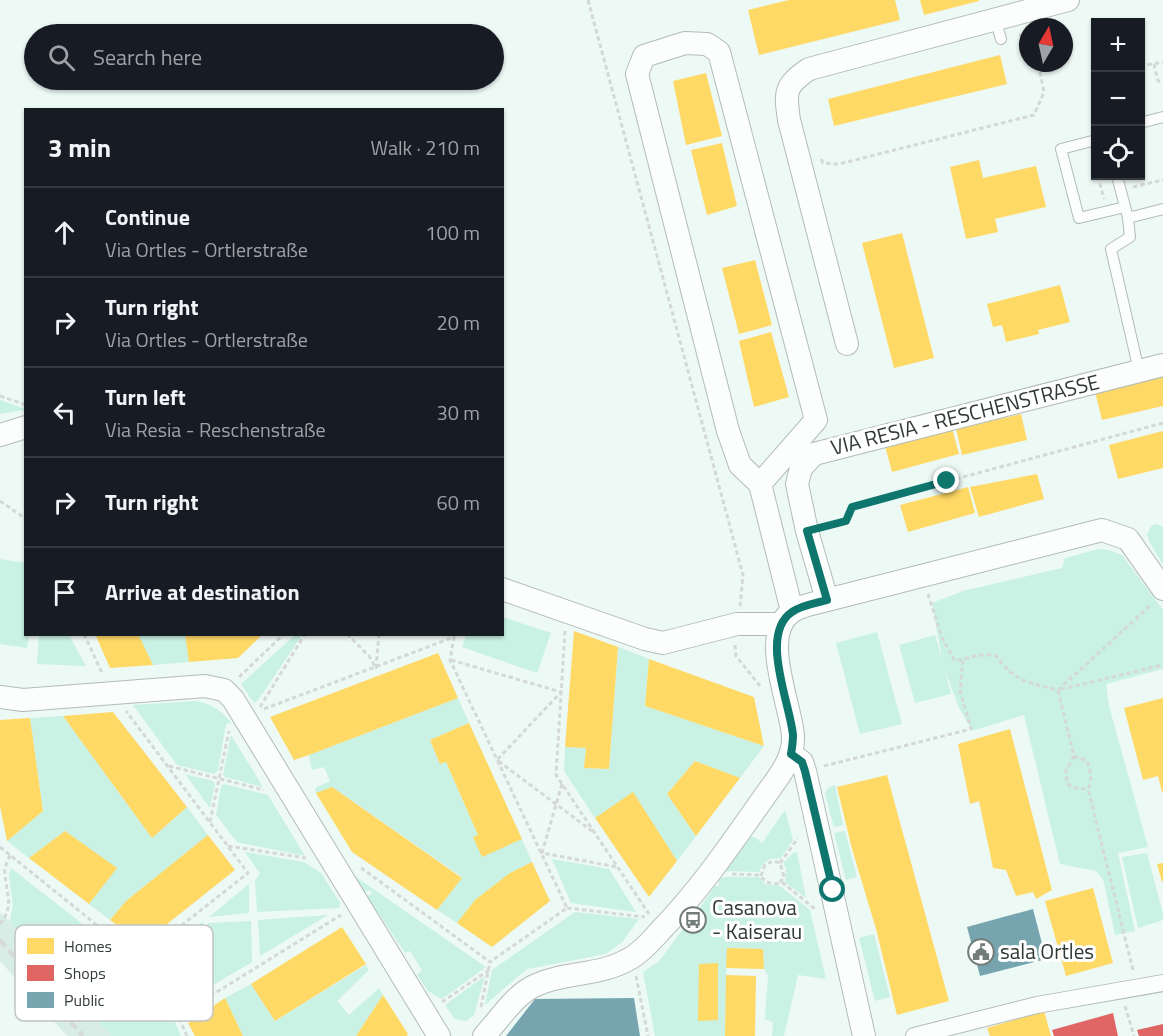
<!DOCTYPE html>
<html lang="en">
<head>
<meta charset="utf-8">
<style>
	:root { --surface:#171b24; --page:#242831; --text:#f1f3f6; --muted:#9ea1a6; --line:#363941 }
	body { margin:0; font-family:"Titillium Web",sans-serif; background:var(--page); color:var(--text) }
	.controls { position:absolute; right:18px; top:18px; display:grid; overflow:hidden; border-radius:0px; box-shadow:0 2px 4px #0004 }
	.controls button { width:54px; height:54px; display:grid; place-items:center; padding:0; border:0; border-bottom:2px solid var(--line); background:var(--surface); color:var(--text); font:30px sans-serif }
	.compass { position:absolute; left:1019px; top:18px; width:54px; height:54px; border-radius:50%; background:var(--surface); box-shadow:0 2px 4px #0004; rotate:9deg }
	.stop { position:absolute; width:18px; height:18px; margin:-14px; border:4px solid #0f766e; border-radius:50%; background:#fff }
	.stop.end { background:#0f766e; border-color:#fff; box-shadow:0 2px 6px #0008 }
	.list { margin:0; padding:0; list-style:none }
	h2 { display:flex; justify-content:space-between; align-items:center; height:78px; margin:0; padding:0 24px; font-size:26px }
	h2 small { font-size:20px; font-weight:400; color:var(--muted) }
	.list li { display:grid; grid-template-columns:39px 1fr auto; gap:18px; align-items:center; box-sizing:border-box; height:90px; padding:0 24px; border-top:2px solid var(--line) }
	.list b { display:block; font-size:22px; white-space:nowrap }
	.list p { margin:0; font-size:20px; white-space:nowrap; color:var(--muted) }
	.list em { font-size:20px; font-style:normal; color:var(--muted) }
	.icon { flex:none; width:33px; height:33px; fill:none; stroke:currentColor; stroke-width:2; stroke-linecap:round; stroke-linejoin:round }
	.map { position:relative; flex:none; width:1163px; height:1036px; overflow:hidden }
	.search { position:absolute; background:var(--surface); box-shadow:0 2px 4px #0004; left:24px; top:24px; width:480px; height:66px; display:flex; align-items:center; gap:15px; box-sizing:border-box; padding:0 21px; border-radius:33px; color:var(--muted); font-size:22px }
	.panel { position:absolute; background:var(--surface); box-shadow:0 2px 4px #0004; left:24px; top:108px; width:480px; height:528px; border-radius:0px }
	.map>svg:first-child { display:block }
	.built { fill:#d8ede6 }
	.green { fill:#c9f1e4 }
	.homes { fill:#ffd966 }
	.shops { fill:#e06666 }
	.public { fill:#76a5af }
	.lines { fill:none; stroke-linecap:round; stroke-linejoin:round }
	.service-casing { stroke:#b2bbb7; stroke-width:12 }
	.pedestrian-casing { stroke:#b2bbb7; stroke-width:18 }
	.minor-casing { stroke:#b2bbb7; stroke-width:24 }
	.path { stroke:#d4d8d6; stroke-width:3; stroke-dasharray:4.5 3; stroke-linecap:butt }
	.service { stroke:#fcfefe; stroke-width:10 }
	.pedestrian { stroke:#fcfefe; stroke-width:16 }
	.minor { stroke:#fcfefe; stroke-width:22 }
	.rail { stroke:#d6dad8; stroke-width:4.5; stroke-dasharray:9 4.5; stroke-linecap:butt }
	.route { stroke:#0f766e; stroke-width:8 }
	.labels { text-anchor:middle; stroke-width:6; stroke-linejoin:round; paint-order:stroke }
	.street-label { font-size:21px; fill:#303936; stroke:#fff }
	.poi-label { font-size:21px; fill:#303936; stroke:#fff; text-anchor:start }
	.key { fill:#fff; stroke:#c1c4c3; stroke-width:1.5 }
	.key-label { font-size:16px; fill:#303936 }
</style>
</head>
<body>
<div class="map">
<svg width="1163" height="1036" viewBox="0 0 1163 1036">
	<rect width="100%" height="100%" fill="#edf9f5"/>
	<path class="built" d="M0,913L10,921L111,1036H67L0,961Z"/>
	<path class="green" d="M0,400L25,409V410L0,414Z
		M1156,524L1163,527V565L1149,541L1147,534L1152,525Z
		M1099,549L1109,550L1122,555L1163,610V669L1106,684L1109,706L1148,847L1118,853L1135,931L1115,935L1103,879L1096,871L1060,864L1024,715L975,730L971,729L958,706L945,670L951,694L915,703L899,645L935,635L942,659L932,603L963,591L1062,568L1065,558Z
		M0,559L25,563L26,634L29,635L27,648L0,644Z
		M503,617L551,633L537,673L462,647L466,635L502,634Z
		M877,632L902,724L860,734L836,643Z
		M69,635L86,666L37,664L39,635Z
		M138,635H185L189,662L153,665Z
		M295,635H302L259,699L254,703L241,684Z
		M618,647L649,659L645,706L764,746L740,778L695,761L667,794L696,836L677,861L633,793L595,818L564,771L565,747L586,748L584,768L609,769Z
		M458,698L469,723L430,740L440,764L446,762L478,835L473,837L482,856L522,839L532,862L510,873L475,900L457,923L437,910L462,877L332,787L316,793L315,788L330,781L324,767L312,770L309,755Z
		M196,701C212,704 220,710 231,722L226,724L218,771L214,774L177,765L133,705Z
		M63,716L152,838L187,807L208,835L126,901L110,920L89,904L116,868L65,831L29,858L7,841L43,811L30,718Z
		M231,735L263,787L225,777L223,775Z
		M185,774L213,781L215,784L210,808Z
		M224,784L268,795L305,856L237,842L216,815L221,786Z
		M835,785L843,825L834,827L825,794L828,788Z
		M785,810L793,840L780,859C768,857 764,862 759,872L724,871L750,837H754L762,843Z
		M845,831L857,877L846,880L834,833Z
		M245,852L304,862L321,873L340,903L339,908L257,912L255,880L260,874Z
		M797,852L806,898L785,882L786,868L783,863L793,853Z
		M1147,853L1163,914V920L1138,928L1122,857Z
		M552,859L609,869L636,912L571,903Z
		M11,868L159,984L181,1036H111L10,921L13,905L9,876Z
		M353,875L486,967L442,999L428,991L417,975L422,970L410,951L405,953L367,896L372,894L370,890L365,892Z
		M725,877H759L765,884L780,886L810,910L826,979L798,975L784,1036H772L773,1022L765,1019L768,976L764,969L763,949L727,948L725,1036H655L643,972L659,961L687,924L693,928L700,916L696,913L715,886H719V879Z
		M249,884V913L209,917Z
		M575,912L639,919L622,942L606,954L527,969L485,1005L492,970Z
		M328,915L260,956L258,920Z
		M203,921L197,996L178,1007L164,980L150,966Z
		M251,921L252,962L203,991L208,923Z
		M874,934L890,997L875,1001L859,938Z
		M366,965L369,970L337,1001L349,1015L379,988L383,995L356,1036H243L225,998L251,984L275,1021Z
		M485,976L474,1015L466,1021L455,1019L445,1005Z"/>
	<path class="homes" d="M789,0H895L900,20L759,55L748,10Z
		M920,0H979V1L924,15Z
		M1000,55L1007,84L834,126L828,99Z
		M706,73L722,136L686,145L673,81Z
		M722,143L737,206L707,215L691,150Z
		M979,160L983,178L1036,166L1046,207L995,219L998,232L966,239L950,167Z
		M902,233L934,358L894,368L862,243Z
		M755,260L772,325L739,334L722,268Z
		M1060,285L1070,322L1038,330L1039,334L1006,342L1002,325L993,327L987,304Z
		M771,332L789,397L754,407L739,341Z
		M1163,372V406L1102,420L1094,388Z
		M1021,414L1027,440L962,455L956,429Z
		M952,428L959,454L892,472L885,446Z
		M1163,431V468L1118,479L1109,445Z
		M1037,474L1044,499L979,517L970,487Z
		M968,487L975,513L908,532L900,505Z
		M574,631L618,647L609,769L584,768L586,748L565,747Z
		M95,634H138L153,665L110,668Z
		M185,634H263L238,658L189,662Z
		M438,653L458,698L309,755L294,760L270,717Z
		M649,659L754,697L764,746L645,706Z
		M1163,698V792H1162L1158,776L1143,780L1124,708Z
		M113,712L187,807L152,838L63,716Z
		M30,718L43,811L7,841L0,806V720Z
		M469,723L522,839L482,857L473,837L478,835L446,762L440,764L430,740Z
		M1010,729L1052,890L1036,899L1033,892L1016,896L1006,870L993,868L979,801L970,804L958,744Z
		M695,761L740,778L696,836L667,794Z
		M887,775L949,1001L897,1015L876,929L852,849L837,787Z
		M332,787L462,878L437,910L352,852L316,793Z
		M633,792L677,861L649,897L595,818Z
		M65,831L117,868L89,904L29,858Z
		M208,835L235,870L142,944L110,920L126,901Z
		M532,862L550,901L492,947L457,923L475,900L510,873Z
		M1163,863V881L1162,882L1157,864Z
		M1093,888L1113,963L1066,976L1045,901Z
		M342,927L366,964L275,1021L251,984Z
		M727,948L763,949L764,969L726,968Z
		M718,963V1020L698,1021L699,964Z
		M726,975L756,976L755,1036H725Z
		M383,995L408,1034L407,1036H356Z
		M225,998L243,1036H195L188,1023Z
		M1044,1011L1051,1036H990L987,1028Z"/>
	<path class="shops" d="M1113,1013L1118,1036H1054L1052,1030Z
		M1163,1024V1036H1139L1137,1030Z"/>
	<path class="public" d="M1033,909L1046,959L980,976L967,927Z
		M634,998L640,1036H506L535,999Z"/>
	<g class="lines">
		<g class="service-casing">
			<path id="service" d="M995,19L1001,39
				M1140,123L1163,117
				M1096,140L1061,149L1079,218L1125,207
				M1117,176L1128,218L1163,209
				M1128,218L1130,237L1111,249L1139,371"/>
		</g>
		<g class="pedestrian-casing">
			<path id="pedestrian" d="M914,1036L1037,1005L1163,983"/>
		</g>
		<g class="minor-casing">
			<path id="minor" d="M847,344L789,120C785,92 784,86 809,69L1068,0
				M0,435L26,427
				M760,484L816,420L719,52L707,44L685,43L644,56L637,74L728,431L740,465L760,484L792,611
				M502,589L645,639L663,643L737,624H780
				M827,600L807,531L797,484L801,468L814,454L1163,365
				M0,697L23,700L205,686L224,690L233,699L439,1036
				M791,754L802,762L805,771L864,1036
				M484,1036C499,1020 515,994 536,985C567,971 599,977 631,958C643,951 652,940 661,930C703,887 737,835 772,786C783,771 794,755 793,736C791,704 758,633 793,611C802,605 817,603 827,600L1102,530L1128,539L1163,589"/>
		</g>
		<path class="path" d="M588,0L743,575L740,606
			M1019,35H1022L1028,38
			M1154,64L1158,81H1163
			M1140,66L1163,62
			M1092,153L1096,166
			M821,159L823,163L839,164L1034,115L1044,92L1038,63
			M1098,176L1104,199
			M1133,187L1163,180
			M0,396L26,405
			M0,501L26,519
			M827,526L846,521L852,507L1163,423
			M928,594L942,638L955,661L979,655H995C1016,682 1026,682 1058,690L1151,605
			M565,631L556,775L649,914
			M84,634L103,675
			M347,634L369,656L376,668L379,634
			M735,645L736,656L760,686
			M451,660L561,692L497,760L592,831
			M239,677L284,634
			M260,707L305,634
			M264,709L454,637L450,660L567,908L490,962L360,867
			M1074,756L1066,771L1067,783L1073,788L1088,789
			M169,766L264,790
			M824,766L971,729L960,691L963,659
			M562,784L542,853L617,867
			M210,822L229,731
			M228,846L306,858
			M0,847L139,959L248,873L126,711
			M780,863L798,838
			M732,874L758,875L767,882L773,884L783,883L815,909
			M761,876L765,865L773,861L780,863L784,877L780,882
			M567,908L645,917
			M0,924C15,905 6,894 5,873C4,867 8,861 10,855
			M139,959L160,980L178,1016
			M1133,970L1088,789C1093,780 1090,771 1087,761L1074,756L1058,690L1163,665
			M636,976L648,1036
			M442,1002L489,970
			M1125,1006L1134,1036
			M481,1007L490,962
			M187,1036L178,1016L341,915"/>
		<use href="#service" class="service"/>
		<use href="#pedestrian" class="pedestrian"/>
		<use href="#minor" class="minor"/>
		<path class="rail" d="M0,940L83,1036"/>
	</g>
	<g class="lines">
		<path class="route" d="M833,890L805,771L802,762L791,754C792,748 793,741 793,735C790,703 759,634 792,612C801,605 817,603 827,600L807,531L846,521L852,507L947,481"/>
	</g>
	<defs>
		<g id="bus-ring" transform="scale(1.35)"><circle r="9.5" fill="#fff" stroke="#727c79" stroke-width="1.5"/><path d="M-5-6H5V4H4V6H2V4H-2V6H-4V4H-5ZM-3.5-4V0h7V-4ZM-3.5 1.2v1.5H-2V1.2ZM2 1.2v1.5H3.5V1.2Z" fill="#727c79"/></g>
		<g id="civic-ring" transform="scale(1.35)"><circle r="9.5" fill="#fff" stroke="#727c79" stroke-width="1.5"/><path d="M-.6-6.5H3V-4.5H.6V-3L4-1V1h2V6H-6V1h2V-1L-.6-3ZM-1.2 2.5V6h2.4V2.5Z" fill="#727c79"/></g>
	</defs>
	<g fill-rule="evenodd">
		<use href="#bus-ring" x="693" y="920"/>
		<use href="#civic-ring" x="981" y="952"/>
	</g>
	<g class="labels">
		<g class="street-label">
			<text transform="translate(965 415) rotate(-14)" y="7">VIA RESIA - RESCHENSTRASSE</text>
		</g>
		<g class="poi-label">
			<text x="712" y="915">Casanova<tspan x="712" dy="24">- Kaiserau</tspan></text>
			<text x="1000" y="959">sala Ortles</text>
		</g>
	</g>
	<rect x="15" y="925" width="198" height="96" rx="9" class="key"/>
	<rect x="27" y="938" width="27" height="16" fill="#ffd966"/>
	<rect x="27" y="965" width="27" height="16" fill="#e06666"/>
	<rect x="27" y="992" width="27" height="16" fill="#76a5af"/>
	<g class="key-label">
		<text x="64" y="952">Homes</text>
		<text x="64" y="979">Shops</text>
		<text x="64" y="1006">Public</text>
	</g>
</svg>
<div class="controls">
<button>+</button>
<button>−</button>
<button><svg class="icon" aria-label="locate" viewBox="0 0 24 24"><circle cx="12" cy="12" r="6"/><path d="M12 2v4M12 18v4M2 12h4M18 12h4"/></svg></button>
</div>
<svg class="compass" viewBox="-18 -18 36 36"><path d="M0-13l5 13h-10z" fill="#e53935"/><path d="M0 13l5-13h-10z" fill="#9ea1a6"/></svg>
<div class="stop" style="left:833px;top:890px"></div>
<div class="stop end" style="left:947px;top:481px"></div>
<div class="search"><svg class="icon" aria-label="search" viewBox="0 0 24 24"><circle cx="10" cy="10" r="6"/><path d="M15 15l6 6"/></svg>Search here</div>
<section class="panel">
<h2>3 min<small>Walk · 210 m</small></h2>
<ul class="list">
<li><svg class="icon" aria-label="ahead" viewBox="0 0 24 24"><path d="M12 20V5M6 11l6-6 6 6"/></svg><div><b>Continue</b><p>Via Ortles - Ortlerstraße</p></div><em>100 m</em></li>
<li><svg class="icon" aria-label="right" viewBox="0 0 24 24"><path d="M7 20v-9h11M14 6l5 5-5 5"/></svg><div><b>Turn right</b><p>Via Ortles - Ortlerstraße</p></div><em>20 m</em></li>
<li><svg class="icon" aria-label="left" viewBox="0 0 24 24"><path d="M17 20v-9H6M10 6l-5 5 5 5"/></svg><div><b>Turn left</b><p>Via Resia - Reschenstraße</p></div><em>30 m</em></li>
<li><svg class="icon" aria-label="right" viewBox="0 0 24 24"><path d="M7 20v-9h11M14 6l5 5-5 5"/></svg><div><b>Turn right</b></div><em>60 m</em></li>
<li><svg class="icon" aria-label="arrive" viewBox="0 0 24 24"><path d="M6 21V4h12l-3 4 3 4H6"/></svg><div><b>Arrive at destination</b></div></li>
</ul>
</section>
</div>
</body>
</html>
